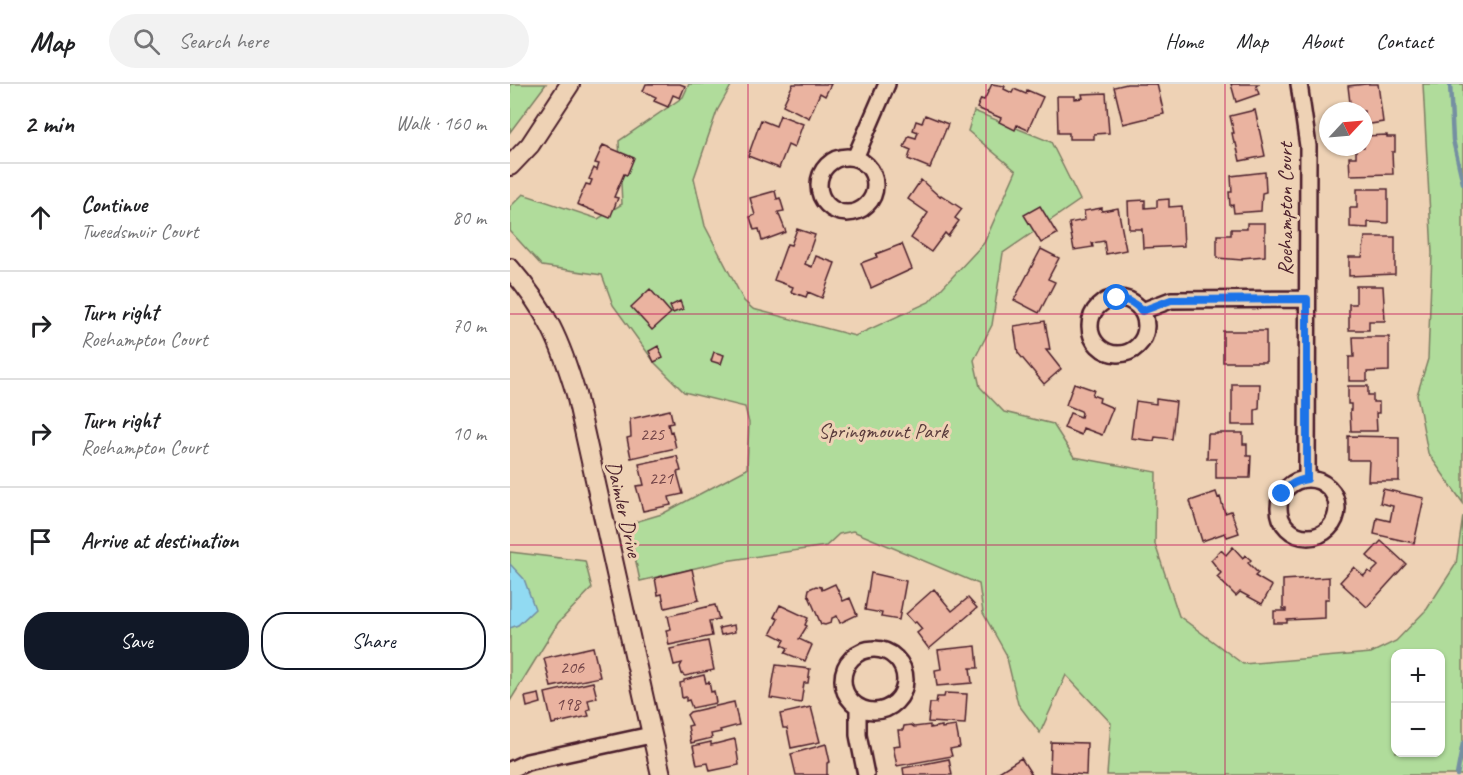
<!DOCTYPE html>
<html lang="en">
<head>
<meta charset="utf-8">
<style>
	:root { --surface:#fff; --page:#f2f2f2; --text:#202124; --muted:#757577; --line:#e0e0e0; --accent:#111827 }
	body { margin:0; font-family:Caveat,sans-serif; background:var(--page); color:var(--text) }
	.controls { position:absolute; right:18px; bottom:18px; display:grid; overflow:hidden; border-radius:12px; box-shadow:0 2px 4px #0004 }
	.controls button { width:54px; height:54px; display:grid; place-items:center; padding:0; border:0; border-bottom:2px solid var(--line); background:var(--surface); color:var(--text); font:30px sans-serif }
	.compass { position:absolute; left:809px; top:18px; width:54px; height:54px; border-radius:50%; background:var(--surface); box-shadow:0 2px 4px #0004; rotate:64deg }
	.stop { position:absolute; width:18px; height:18px; margin:-14px; border:4px solid #1a73e8; border-radius:50%; background:#fff }
	.stop.end { background:#1a73e8; border-color:#fff; box-shadow:0 2px 6px #0008 }
	.list { margin:0; padding:0; list-style:none }
	h2 { display:flex; justify-content:space-between; align-items:center; height:78px; margin:0; padding:0 24px; font-size:26px }
	h2 small { font-size:20px; font-weight:400; color:var(--muted) }
	.list li { display:grid; grid-template-columns:39px 1fr auto; gap:18px; align-items:center; box-sizing:border-box; height:108px; padding:0 24px; border-top:2px solid var(--line) }
	.list b { display:block; font-size:22px; white-space:nowrap }
	.list p { margin:0; font-size:20px; white-space:nowrap; color:var(--muted) }
	.list em { font-size:20px; font-style:normal; color:var(--muted) }
	.actions { display:flex; gap:12px; padding:18px 24px }
	.actions a { flex:1; padding:14px 0; border:2px solid var(--accent); border-radius:24px; text-align:center; font-size:21px; color:var(--accent) }
	.actions .main { background:var(--accent); color:#fff }
	.icon { flex:none; width:33px; height:33px; fill:none; stroke:currentColor; stroke-width:2; stroke-linecap:round; stroke-linejoin:round }
	.map { position:relative; flex:none; width:953px; height:691px; overflow:hidden }
	header { display:flex; align-items:center; gap:36px; box-sizing:border-box; height:84px; padding:0 30px; background:var(--surface); border-bottom:2px solid var(--line) }
	header strong { font-size:28px }
	nav { display:flex; gap:33px; margin-inline-start:auto; font-size:21px }
	.search { width:420px; height:54px; background:var(--page); display:flex; align-items:center; gap:15px; box-sizing:border-box; padding:0 21px; border-radius:33px; color:var(--muted); font-size:22px }
	main { display:flex }
	aside { flex:1; background:var(--surface) }
	.map>svg:first-child { display:block }
	.green { fill:#b0dc9b; stroke:#7d7e63; stroke-width:1.5; fill-rule:evenodd }
	.water { fill:#91daf2; stroke:#758fa2; stroke-width:1.5 }
	.lines { fill:none; stroke-linecap:round; stroke-linejoin:round }
	.stream { stroke:#758fa2; stroke-width:4.5 }
	.building { fill:#eab3a0; stroke:#4a1f2b; stroke-width:1.5 }
	.minor-casing { stroke:#4a1f2b; stroke-width:20 }
	.tertiary-casing { stroke:#4a1f2b; stroke-width:22 }
	.minor { stroke:#eed2b5; stroke-width:15 }
	.tertiary { stroke:#eed2b5; stroke-width:18 }
	.route { stroke:#1a73e8; stroke-width:8 }
	.grid { fill:none; stroke:#c2185b; stroke-width:1.5; stroke-opacity:0.55 }
	.labels { text-anchor:middle; stroke-width:6; stroke-linejoin:round; paint-order:stroke }
	.number-label { font-size:18px; fill:#724448 }
	.street-label { font-size:21px; fill:#4a1f2b; stroke:#eed2b5 }
	.park-label { font-size:21px; fill:#593b3c; stroke:#eed2b5 }
</style>
</head>
<body>
<header>
<strong>Map</strong>
<div class="search"><svg class="icon" aria-label="search" viewBox="0 0 24 24"><circle cx="10" cy="10" r="6"/><path d="M15 15l6 6"/></svg>Search here</div>
<nav><a>Home</a><a>Map</a><a>About</a><a>Contact</a></nav>
</header>
<main>
<aside>
<h2>2 min<small>Walk · 160 m</small></h2>
<ul class="list">
<li><svg class="icon" aria-label="ahead" viewBox="0 0 24 24"><path d="M12 20V5M6 11l6-6 6 6"/></svg><div><b>Continue</b><p>Tweedsmuir Court</p></div><em>80 m</em></li>
<li><svg class="icon" aria-label="right" viewBox="0 0 24 24"><path d="M7 20v-9h11M14 6l5 5-5 5"/></svg><div><b>Turn right</b><p>Roehampton Court</p></div><em>70 m</em></li>
<li><svg class="icon" aria-label="right" viewBox="0 0 24 24"><path d="M7 20v-9h11M14 6l5 5-5 5"/></svg><div><b>Turn right</b><p>Roehampton Court</p></div><em>10 m</em></li>
<li><svg class="icon" aria-label="arrive" viewBox="0 0 24 24"><path d="M6 21V4h12l-3 4 3 4H6"/></svg><div><b>Arrive at destination</b></div></li>
</ul>
<div class="actions"><a class="main">Save</a><a>Share</a></div>
</aside>
<div class="map">
<svg width="953" height="691" viewBox="0 0 953 691">
	<rect width="100%" height="100%" fill="#eed2b5"/>
	<filter id="ink" filterUnits="userSpaceOnUse"><feTurbulence type="fractalNoise" baseFrequency=".0167" numOctaves="2"/><feDisplacementMap in="SourceGraphic" scale="12" xChannelSelector="R" yChannelSelector="G"/><feConvolveMatrix kernelMatrix="1 2 1 2 8 2 1 2 1" color-interpolation-filters="sRGB"/></filter>
	<g filter="url(#ink)">
		<path class="green" d="M0,0H36L0,48Z
			M179,0H222L207,27L184,94L195,142L234,217L243,225L345,252L419,218L474,159L506,87L458,47L464,27L541,58L570,116L493,169L482,241L464,276L470,303L494,328L543,340L564,373L646,388L645,460L669,532L733,580L861,569L886,557L917,525L946,480L953,432V691H597L601,639L556,591L530,649L508,620L496,570L473,529L469,500L343,447L329,450L316,462L215,477L130,497L118,440L152,430L237,385L239,339L235,323L174,308L145,279L103,221L92,191L32,182L0,147V123L13,110L88,135L112,120L109,57L173,13ZM886,570H930V668H886Z
			M913,0H953V419L918,369L907,311L918,275L922,169Z
			M0,468L75,477L82,504L48,539L0,617Z"/>
		<path class="water" d="M0,480L14,495L25,525L8,541L0,544Z"/>
		<g class="lines">
			<path class="stream" d="M940,0L943,56L953,99
				M947,691L953,659"/>
		</g>
		<path class="building" d="M136,0H170L175,2L170,14L163,11L158,23L144,17L146,13L133,7Z
			M283,0H321L315,12L310,9L299,34L273,21Z
			M482,0L495,2L494,5L502,9L504,5L516,10L517,6L533,13L518,46L507,41L505,46L489,38L491,34L467,24L471,15L474,16Z
			M617,0H647L654,30L613,40L604,3Z
			M721,0H749L746,2L749,10L726,18Z
			M856,0H868L873,38L854,41V27H841L838,2Z
			M596,9L599,49L584,50V55H559V49H548L547,12H565V15L573,14L572,10Z
			M745,26L755,72L730,77L726,59H724L722,49H724L720,32Z
			M270,31L293,40L284,64L278,61L269,84L238,72L251,36L266,42Z
			M415,31L438,40L420,84L398,75L401,66L394,63L399,52L406,54L408,48L403,46L406,37L412,39Z
			M877,51V53H885V68H882L883,90L840,91L839,73H846V63H854V52Z
			M93,61L124,74L117,91L114,90L104,113L108,114L100,134L67,120L76,100L80,101L82,96L79,95L84,84L87,86L89,80L85,79Z
			M755,88L756,108L752,109L751,127L724,129L723,121L720,122L719,108H722L721,92Z
			M411,96L430,113L431,111L452,125L445,134L449,137L438,152L435,149L421,168L401,154L418,129L398,115Z
			M847,105H878V139L858,138V144L840,143V124H847Z
			M265,107L267,115L270,114L274,127L268,128L276,148L252,157L249,145L244,146L240,133L245,131L240,114Z
			M659,115V123L672,122L674,162L633,164L632,145H619L618,117L635,116V124L647,123V116Z
			M530,122L547,150L531,159L514,131Z
			M592,124V127L608,124L616,166L596,170L594,157L582,159L583,163L564,166L559,139L575,136L574,127Z
			M737,139H755V172L732,174V176L707,174V151H721V145H737Z
			M287,145L305,151L295,180L302,183L306,172L325,179L312,214L298,208L296,213L281,208L283,203L264,196L277,160L281,161Z
			M855,153H885V190L839,192V173H852Z
			M392,160L402,185L361,204L351,179L367,173L366,170Z
			M531,165L549,174L538,195L545,198L529,229L504,216Z
			M846,202H873L875,237H859V246H839V220H846Z
			M140,205L161,229L142,246L121,223Z
			M170,217L173,225L163,229L160,222Z
			M535,237L540,266H536L551,285L534,300L508,269L504,242Z
			M713,247H756V278H713Z
			M843,253H879V287L857,288V297H839V273H844Z
			M148,262L153,274L144,278L139,267Z
			M204,268L214,271L211,280L201,277Z
			M564,299L584,306L582,311L590,314L589,318L603,324L592,351L573,344L571,351L554,344L560,329L571,333L572,329L571,327L556,321Z
			M722,300H750L749,325L745,326V341H722Z
			M838,302H858V311H863V318H869V329H866L867,347H841L840,326H841V320H838Z
			M646,315L666,318L662,355L645,353L644,357L621,354L626,317L646,320Z
			M160,326L163,339L158,340L160,348L162,347L166,364L121,374L117,354L121,353L120,335Z
			M707,349H733V360H737V372H741L740,394H706V375H697L698,350H707Z
			M838,352L889,353V397H858L859,376H838Z
			M167,372L171,387L167,388L173,410L159,413L161,421L133,427L126,402L134,401L129,380Z
			M873,405L914,414L904,459L864,450L867,434L880,437L883,422L870,419Z
			M706,408L708,414L710,413L715,429L721,427L729,449L717,453L715,449L692,457L680,417Z
			M871,457L896,480L857,523L830,498L844,483L854,492L858,487L861,489L868,482L857,472Z
			M723,463L733,474L735,471L741,476L738,479L748,489L745,492L762,502L752,520L730,508L726,512L707,493L711,489L701,476L711,466L716,471Z
			M182,485L189,516L155,524L152,510L148,511L145,494Z
			M361,489L396,497L389,536L371,533L372,529L355,526Z
			M819,493V515H815V534L777,536V539H764V527H776V525H773V496Z
			M325,500L333,517L340,514L347,531L330,539L327,532L322,534L321,539L315,541L311,540L298,510L299,505L306,502L311,503L312,506Z
			M424,505L442,527L458,514L467,524L419,565L407,549L412,545L406,538L404,539L396,530Z
			M205,521L209,535L199,537L202,552L159,561L156,546L161,545L158,532Z
			M270,521L298,534L295,541L297,542L289,555L302,561L295,577L275,569L278,564L272,561L275,556L261,549L268,535L264,533Z
			M224,541L225,548L211,551L209,544Z
			M198,557L204,586L175,592L172,590L170,583L172,579L164,581L160,565Z
			M466,562L468,584H460L462,599L427,602L425,586L431,585L428,566Z
			M83,563L90,593L41,603L34,574Z
			M266,581L300,585L298,599H294L291,619L260,614Z
			M194,591L196,599L199,598L201,608L204,607L206,619L182,624L179,616L176,617V613L172,614L170,599L174,598V596Z
			M83,598L87,614L78,616L80,625L77,626L79,632L42,640L35,609Z
			M435,609L457,610L455,640L418,638L420,619H426L427,613H434Z
			M29,610L31,619L17,623L15,613Z
			M224,618L229,641L210,646L211,648L201,650L202,654L181,659L178,642L182,641L177,631L180,628Z
			M301,623L310,658L281,664L277,644H273L270,630Z
			M401,641L404,643L420,641V644L432,642V644L446,642L450,663L440,665L442,672L387,682L383,662L390,661L388,646H393L394,642Z
			M225,655L229,681L200,687L198,679L187,681L183,662L201,658V661Z
			M541,658L577,659L576,691L540,688Z
			M316,660L320,678L317,679V691H286L281,670Z
			M511,674L522,691H484Z
			M439,675L442,691H394L393,684Z"/>
		<g class="lines">
			<g class="minor-casing">
				<path id="minor" d="M789,0L798,62L797,395
					M309 101a28 28 0 1 1 56 0a28 28 0 1 1-56 0Z
					M345,74L377,0
					M580 242a28 28 0 1 1 56 0a28 28 0 1 1-56 0Z
					M632,227L661,216L797,215
					M769 424a29 29 0 1 1 58 0a29 29 0 1 1-58 0Z
					M333 596a31 31 0 1 1 62 0a31 31 0 1 1-62 0Z
					M348,623V651L356,691
					M0,686L17,678L141,651"/>
			</g>
			<g class="tertiary-casing">
				<path id="tertiary" d="M0,82L20,61L60,0
					M0,184C37,227 50,256 66,310L151,691"/>
			</g>
			<use href="#minor" class="minor"/>
			<use href="#tertiary" class="tertiary"/>
		</g>
	</g>
	<g class="lines" filter="url(#ink)">
		<path class="route" d="M607,214C618,215 625,219 632,227L661,216L797,215V395C785,397 779,401 772,410"/>
	</g>
	<path class="grid" d="M238,0V691M476,0V691M715,0V691M0,230H953M0,461H953"/>
	<g class="labels">
		<g class="number-label">
			<text x="142" y="356">225</text>
			<text x="151" y="400">221</text>
			<text x="62" y="589">206</text>
			<text x="58" y="626">198</text>
		</g>
		<g class="street-label">
			<text transform="translate(775 125) rotate(-90)" y="7">Roehampton Court</text>
			<text transform="translate(114 425) rotate(77)" y="7">Daimler Drive</text>
		</g>
		<g class="park-label">
			<text x="373" y="354">Springmount Park</text>
		</g>
	</g>
</svg>
<div class="controls">
<button>+</button>
<button>−</button>
</div>
<svg class="compass" viewBox="-18 -18 36 36"><path d="M0-13l5 13h-10z" fill="#e53935"/><path d="M0 13l5-13h-10z" fill="#757577"/></svg>
<div class="stop" style="left:607px;top:214px"></div>
<div class="stop end" style="left:772px;top:410px"></div>
</div>
</main>
</body>
</html>
